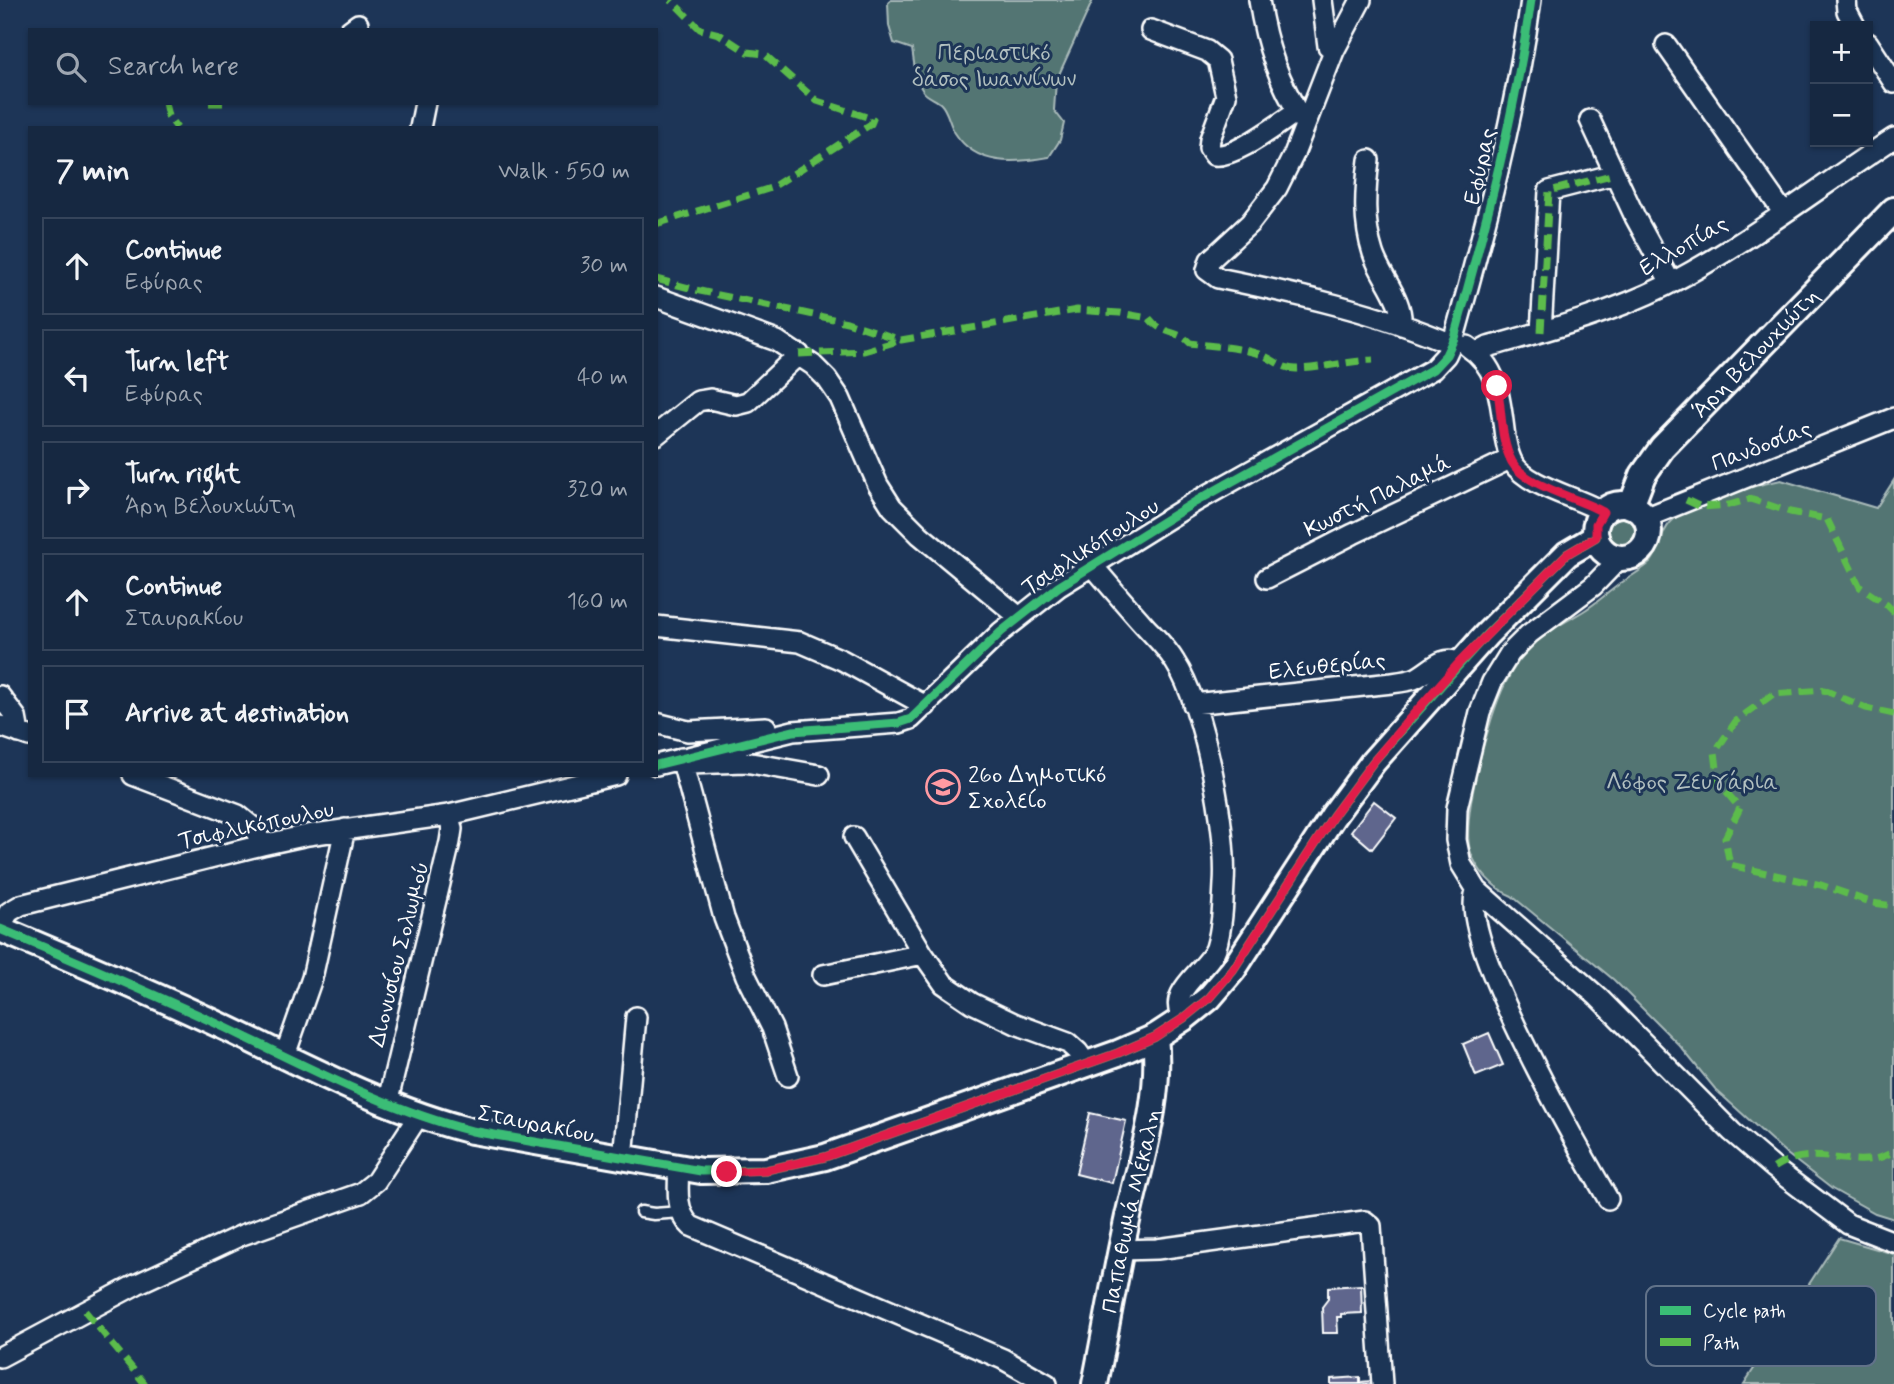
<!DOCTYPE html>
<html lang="en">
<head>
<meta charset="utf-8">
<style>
	:root { --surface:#162841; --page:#1f3048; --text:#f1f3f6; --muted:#9ea6b1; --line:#35445a }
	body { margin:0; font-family:Mynerve,sans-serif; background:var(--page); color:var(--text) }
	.controls { position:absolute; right:21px; top:21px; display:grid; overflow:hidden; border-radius:0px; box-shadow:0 2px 5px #0004 }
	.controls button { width:63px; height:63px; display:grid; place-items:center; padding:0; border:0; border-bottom:2px solid var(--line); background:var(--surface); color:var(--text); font:35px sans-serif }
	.stop { position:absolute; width:21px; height:21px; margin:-16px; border:5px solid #e11d48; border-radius:50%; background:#fff }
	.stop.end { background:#e11d48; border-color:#fff; box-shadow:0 2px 7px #0008 }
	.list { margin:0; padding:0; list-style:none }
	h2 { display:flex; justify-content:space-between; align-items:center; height:91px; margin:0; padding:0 28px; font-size:30px }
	h2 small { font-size:23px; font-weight:400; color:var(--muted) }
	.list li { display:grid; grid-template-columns:46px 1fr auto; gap:21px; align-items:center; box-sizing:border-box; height:98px; margin:0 14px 14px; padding:0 14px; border:2px solid var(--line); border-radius:0px }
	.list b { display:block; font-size:26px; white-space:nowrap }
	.list p { margin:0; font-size:23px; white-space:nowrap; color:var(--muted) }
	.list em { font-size:23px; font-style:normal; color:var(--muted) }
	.icon { flex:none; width:38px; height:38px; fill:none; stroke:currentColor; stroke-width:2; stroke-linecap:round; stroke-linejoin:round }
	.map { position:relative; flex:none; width:1894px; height:1384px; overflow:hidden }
	.search { position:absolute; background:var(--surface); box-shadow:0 2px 5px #0004; left:28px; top:28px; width:630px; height:77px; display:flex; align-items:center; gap:18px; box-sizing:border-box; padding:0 24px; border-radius:0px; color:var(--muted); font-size:26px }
	.panel { position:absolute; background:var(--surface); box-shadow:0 2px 5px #0004; left:28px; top:126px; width:630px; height:651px; border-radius:0px }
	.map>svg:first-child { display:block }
	.green { fill:#537473; stroke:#a9bab9; stroke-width:2 }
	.building { fill:#5e668d; stroke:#fff; stroke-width:2 }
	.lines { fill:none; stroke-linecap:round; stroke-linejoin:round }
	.service-casing { stroke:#fff; stroke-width:15 }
	.minor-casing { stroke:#fff; stroke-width:24 }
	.tertiary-casing { stroke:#fff; stroke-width:30 }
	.service { stroke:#1d3557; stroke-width:10 }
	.minor { stroke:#1d3557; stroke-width:19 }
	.tertiary { stroke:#1d3557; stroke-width:24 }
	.quiet { stroke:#5cbc4b; stroke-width:7; stroke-dasharray:14 7; stroke-linecap:butt }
	.cycleway-casing { stroke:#1d3557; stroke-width:13 }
	.cycleway { stroke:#3abd76; stroke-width:9 }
	.route { stroke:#e11d48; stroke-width:9 }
	.labels { text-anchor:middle; stroke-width:6; stroke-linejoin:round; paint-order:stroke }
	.park-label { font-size:23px; fill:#b2c0c0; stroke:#1d3557 }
	.street-label { font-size:23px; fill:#fff; stroke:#1d3557 }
	.poi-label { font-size:23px; fill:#fff; stroke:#1d3557; text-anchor:start }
	.key { fill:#1d3557; stroke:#617289; stroke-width:2 }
	.key-label { font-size:19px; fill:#fff }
</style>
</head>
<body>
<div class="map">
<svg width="1894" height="1384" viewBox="0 0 1894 1384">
	<rect width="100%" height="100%" fill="#1d3557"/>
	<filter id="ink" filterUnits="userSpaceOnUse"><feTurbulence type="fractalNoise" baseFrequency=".0143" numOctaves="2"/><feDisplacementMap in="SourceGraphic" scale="14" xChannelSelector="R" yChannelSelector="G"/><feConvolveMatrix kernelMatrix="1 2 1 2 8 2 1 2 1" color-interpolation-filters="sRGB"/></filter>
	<g filter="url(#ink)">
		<path class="green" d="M891,0H1093L1056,81L1054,110L1064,123L1060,140L1049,157C1015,163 977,167 955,133C949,124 948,111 941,104C936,99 927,97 923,91C915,80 914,61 912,49L894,43L889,26L888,3Z
			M1781,480L1876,508L1894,480V1219L1875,1213L1832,1189L1787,1154L1716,1090L1680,1046L1614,980L1512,896C1494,889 1476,870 1470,850C1461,818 1489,716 1505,684C1512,670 1521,656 1533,645C1547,631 1565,622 1582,612C1596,604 1607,593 1621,583C1631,576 1642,570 1651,562C1660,550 1660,534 1670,523C1689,502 1753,486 1781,480Z
			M1609 531a13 13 0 1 1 26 0a13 13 0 1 1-26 0Z
			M1839,1238L1894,1254V1384H1744Z"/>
		<path class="building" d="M1374,801L1396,818L1372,849L1351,831Z
			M1489,1033L1503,1065L1476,1076L1463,1044Z
			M1090,1113L1126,1121L1112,1183L1076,1174Z
			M1361,1285L1362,1313L1341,1314V1317H1337L1338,1333H1323L1322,1307L1328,1299V1287Z
			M1360,1377V1382L1371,1381V1384H1331V1379Z"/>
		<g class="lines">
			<g class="service-casing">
				<path id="service" d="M641,1212L654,1214L681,1212"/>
			</g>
			<g class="minor-casing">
				<path id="minor" d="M1259,0C1266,47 1279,82 1304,123
					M1322,0L1328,46L1334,51
					M1361,0L1334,51L1294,154L1277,188L1250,223L1210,260L1207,270L1218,278C1297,294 1377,312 1452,344
					M1846,0L1847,11L1855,26
					M350,30L358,24
					M1151,30L1207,51L1218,60L1226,96L1210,139L1209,148L1214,155C1234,159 1279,123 1297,112
					M1868,43L1894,83
					M1666,45L1783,212
					M1590,120L1635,217L1671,283
					M420,128L425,103
					M1369,160C1365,193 1363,222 1373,253C1380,276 1404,300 1401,325
					M656,297L777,341L813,365L827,379L840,398L878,485L892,507L920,535L1018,616
					M1541,332L1549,191L1615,174
					M1467,346C1500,368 1500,401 1505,437C1507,446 1508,455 1513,463C1528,487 1578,497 1603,512
					M1477,353L1488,347C1548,330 1609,314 1665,286C1744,246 1819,187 1894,138
					M656,435L698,401L710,399L736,405L748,402L799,354
					M1645,518L1894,418
					M1621,557L1593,586L1529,634L1510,653L1492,682L1480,712L1457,808L1456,840L1461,864L1477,890L1598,997L1732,1132L1774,1168L1848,1224L1894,1242
					M1092,565C1109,585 1126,605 1144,625C1155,637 1167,648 1175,662C1204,706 1228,832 1224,884C1223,905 1222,928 1216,948C1208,970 1163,993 1184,1018
					M1267,578L1353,534L1510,459
					M656,626L800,642L842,660L926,706
					M0,696L16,717L19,733
					M1193,704L1392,683C1399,682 1407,681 1414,679C1429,673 1442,653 1459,663
					M656,723L688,731L766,727
					M0,726L29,736
					M681,758L724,918L746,976L772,1028L788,1076
					M690,764L745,762L819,775
					M656,765L793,731L899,723L911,719L1001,632L1058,587L1195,502L1433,369L1446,355L1454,338C1485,227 1515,115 1531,0
					M133,775L238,815L254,828L262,845
					M854,837L923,954L944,984L972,1003L1016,1024L1068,1043L1078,1052L1087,1065
					M1477,890C1452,929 1583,1156 1608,1199
					M0,927L9,912L21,905L262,845L308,835L449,815L616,775
					M823,975L923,954
					M285,1055L312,978L345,829
					M387,1104L450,842L452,829L449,815
					M623,1158L636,1017
					M679,1168C678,1187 675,1212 691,1226L1003,1359L1047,1384
					M1121,1250L1157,1249L1365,1221L1371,1226L1382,1384
					M0,1357L137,1284L242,1235L361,1193L376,1181L419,1115"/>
			</g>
			<g class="tertiary-casing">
				<g id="tertiary">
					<circle cx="1622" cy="531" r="27"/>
					<path id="s1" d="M1631,506L1643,475L1662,448L1894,210"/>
					<path d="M0,929C76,961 152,993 226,1028C306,1066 385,1109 472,1131L701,1171L766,1170L825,1157L1118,1053L1155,1037L1184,1018L1209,998L1233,970L1333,816L1373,762L1486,635L1567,554L1596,537"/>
					<path id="s2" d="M1095,1384C1106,1330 1115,1275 1127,1221C1140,1161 1162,1099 1155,1037"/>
				</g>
			</g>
			<use href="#service" class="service"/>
			<use href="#minor" class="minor"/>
			<use href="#tertiary" class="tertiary"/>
			<path class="quiet" d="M165,103L168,116L177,128
				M209,103H226
				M656,224L771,188L871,124L873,119L817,101L764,54L747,52L719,34L700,29L671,0
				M656,279L700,291L847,322L901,340L1077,310L1120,313L1149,318C1161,335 1179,330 1190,343C1212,346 1237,347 1259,354C1273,358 1282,370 1298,369C1323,368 1348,361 1373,360
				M1541,332L1549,191L1615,174
				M799,354L864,351L901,340
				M1686,500L1701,507L1729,505L1750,499L1790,512L1827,519L1860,587L1887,605L1894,612
				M1894,714L1866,708L1824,690L1773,694L1736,721L1715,752L1719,784L1740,808L1725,838L1730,865L1821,885L1873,903L1894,906
				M1774,1168C1815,1139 1856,1176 1894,1151
				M85,1311L145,1384"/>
			<g class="cycleway-casing">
				<path id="cycleway" d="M656,765L793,731L899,723L911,719L1001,632L1058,587L1195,502L1433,369L1446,355L1454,338C1485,227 1515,115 1531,0
					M0,929C76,961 152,993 226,1028C306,1066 385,1109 472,1131L701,1171L766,1170L825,1157L1118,1053L1155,1037L1184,1018L1209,998L1233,970L1333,816L1373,762L1486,635L1567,554L1596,537"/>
			</g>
			<use href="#cycleway" class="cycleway"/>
		</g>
	</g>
	<g class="lines" filter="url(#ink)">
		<path class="route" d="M727,1172L766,1170L825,1157L1118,1053L1155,1037L1184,1018L1209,998L1233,970L1333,816L1373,762L1406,723L1459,663L1548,573L1567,554L1596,537V524L1603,512C1579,498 1525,486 1512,462C1500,440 1502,409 1497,386"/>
	</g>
	<defs>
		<g id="school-ring" transform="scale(1.75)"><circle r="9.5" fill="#1d3557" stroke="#ff9aa2" stroke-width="1.5"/><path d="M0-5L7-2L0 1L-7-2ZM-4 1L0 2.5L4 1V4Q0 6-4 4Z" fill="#ff9aa2"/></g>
	</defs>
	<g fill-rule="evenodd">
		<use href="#school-ring" x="943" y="787"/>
	</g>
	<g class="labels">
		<g class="park-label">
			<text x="994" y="60">Περιαστικό<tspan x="994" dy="26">δάσος Ιωαννίνων</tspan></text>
			<text x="1692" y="789">Λόφος Ζευγάρια</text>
		</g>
		<g class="street-label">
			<text transform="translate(1479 166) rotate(-77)" y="8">Εφύρας</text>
			<text transform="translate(1683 245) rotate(-30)" y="8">Ελλοπίας</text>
			<text dy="8" stroke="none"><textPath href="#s1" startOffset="200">Άρη Βελουχιώτη</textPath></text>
			<text transform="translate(1761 445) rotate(-21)" y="8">Πανδοσίας</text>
			<text transform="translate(1377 495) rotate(-26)" y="8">Κωστή Παλαμά</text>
			<text transform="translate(1090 546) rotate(-33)" y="8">Τσιφλικόπουλου</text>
			<text transform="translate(1327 665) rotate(-6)" y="8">Ελευθερίας</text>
			<text transform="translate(256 824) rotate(-12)" y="8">Τσιφλικόπουλου</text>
			<text transform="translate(398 954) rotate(-76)" y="8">Διονυσίου Σολωμού</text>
			<text transform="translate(536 1123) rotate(11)" y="8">Σταυρακίου</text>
			<text dy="8" stroke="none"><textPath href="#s2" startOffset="177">Παπαθωμά Μέκαλη</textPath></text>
		</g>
		<g class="poi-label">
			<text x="968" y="782">26ο Δημοτικό<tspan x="968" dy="26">Σχολείο</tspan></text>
		</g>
	</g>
	<rect x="1646" y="1286" width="230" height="80" rx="10" class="key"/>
	<rect x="1660" y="1306" width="31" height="9" fill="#3abd76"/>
	<rect x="1660" y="1338" width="31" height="8" fill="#5cbc4b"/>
	<g class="key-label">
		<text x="1703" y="1317">Cycle path</text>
		<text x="1703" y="1349">Path</text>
	</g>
</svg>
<div class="controls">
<button>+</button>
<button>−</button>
</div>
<div class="stop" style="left:1497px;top:386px"></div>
<div class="stop end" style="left:727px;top:1172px"></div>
<div class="search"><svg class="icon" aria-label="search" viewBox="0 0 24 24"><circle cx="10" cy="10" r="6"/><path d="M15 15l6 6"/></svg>Search here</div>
<section class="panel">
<h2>7 min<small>Walk · 550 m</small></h2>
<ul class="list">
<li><svg class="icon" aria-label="ahead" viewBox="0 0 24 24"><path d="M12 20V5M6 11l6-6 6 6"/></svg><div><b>Continue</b><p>Εφύρας</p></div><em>30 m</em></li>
<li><svg class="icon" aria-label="left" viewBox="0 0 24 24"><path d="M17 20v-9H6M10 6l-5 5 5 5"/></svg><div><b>Turn left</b><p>Εφύρας</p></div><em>40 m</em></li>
<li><svg class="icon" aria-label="right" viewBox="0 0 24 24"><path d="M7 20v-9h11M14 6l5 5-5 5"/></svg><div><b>Turn right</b><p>Άρη Βελουχιώτη</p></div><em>320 m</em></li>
<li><svg class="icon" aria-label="ahead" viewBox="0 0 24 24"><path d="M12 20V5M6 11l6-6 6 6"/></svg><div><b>Continue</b><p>Σταυρακίου</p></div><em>160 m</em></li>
<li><svg class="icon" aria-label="arrive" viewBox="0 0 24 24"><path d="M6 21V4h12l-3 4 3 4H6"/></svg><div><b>Arrive at destination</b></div></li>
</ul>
</section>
</div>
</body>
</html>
